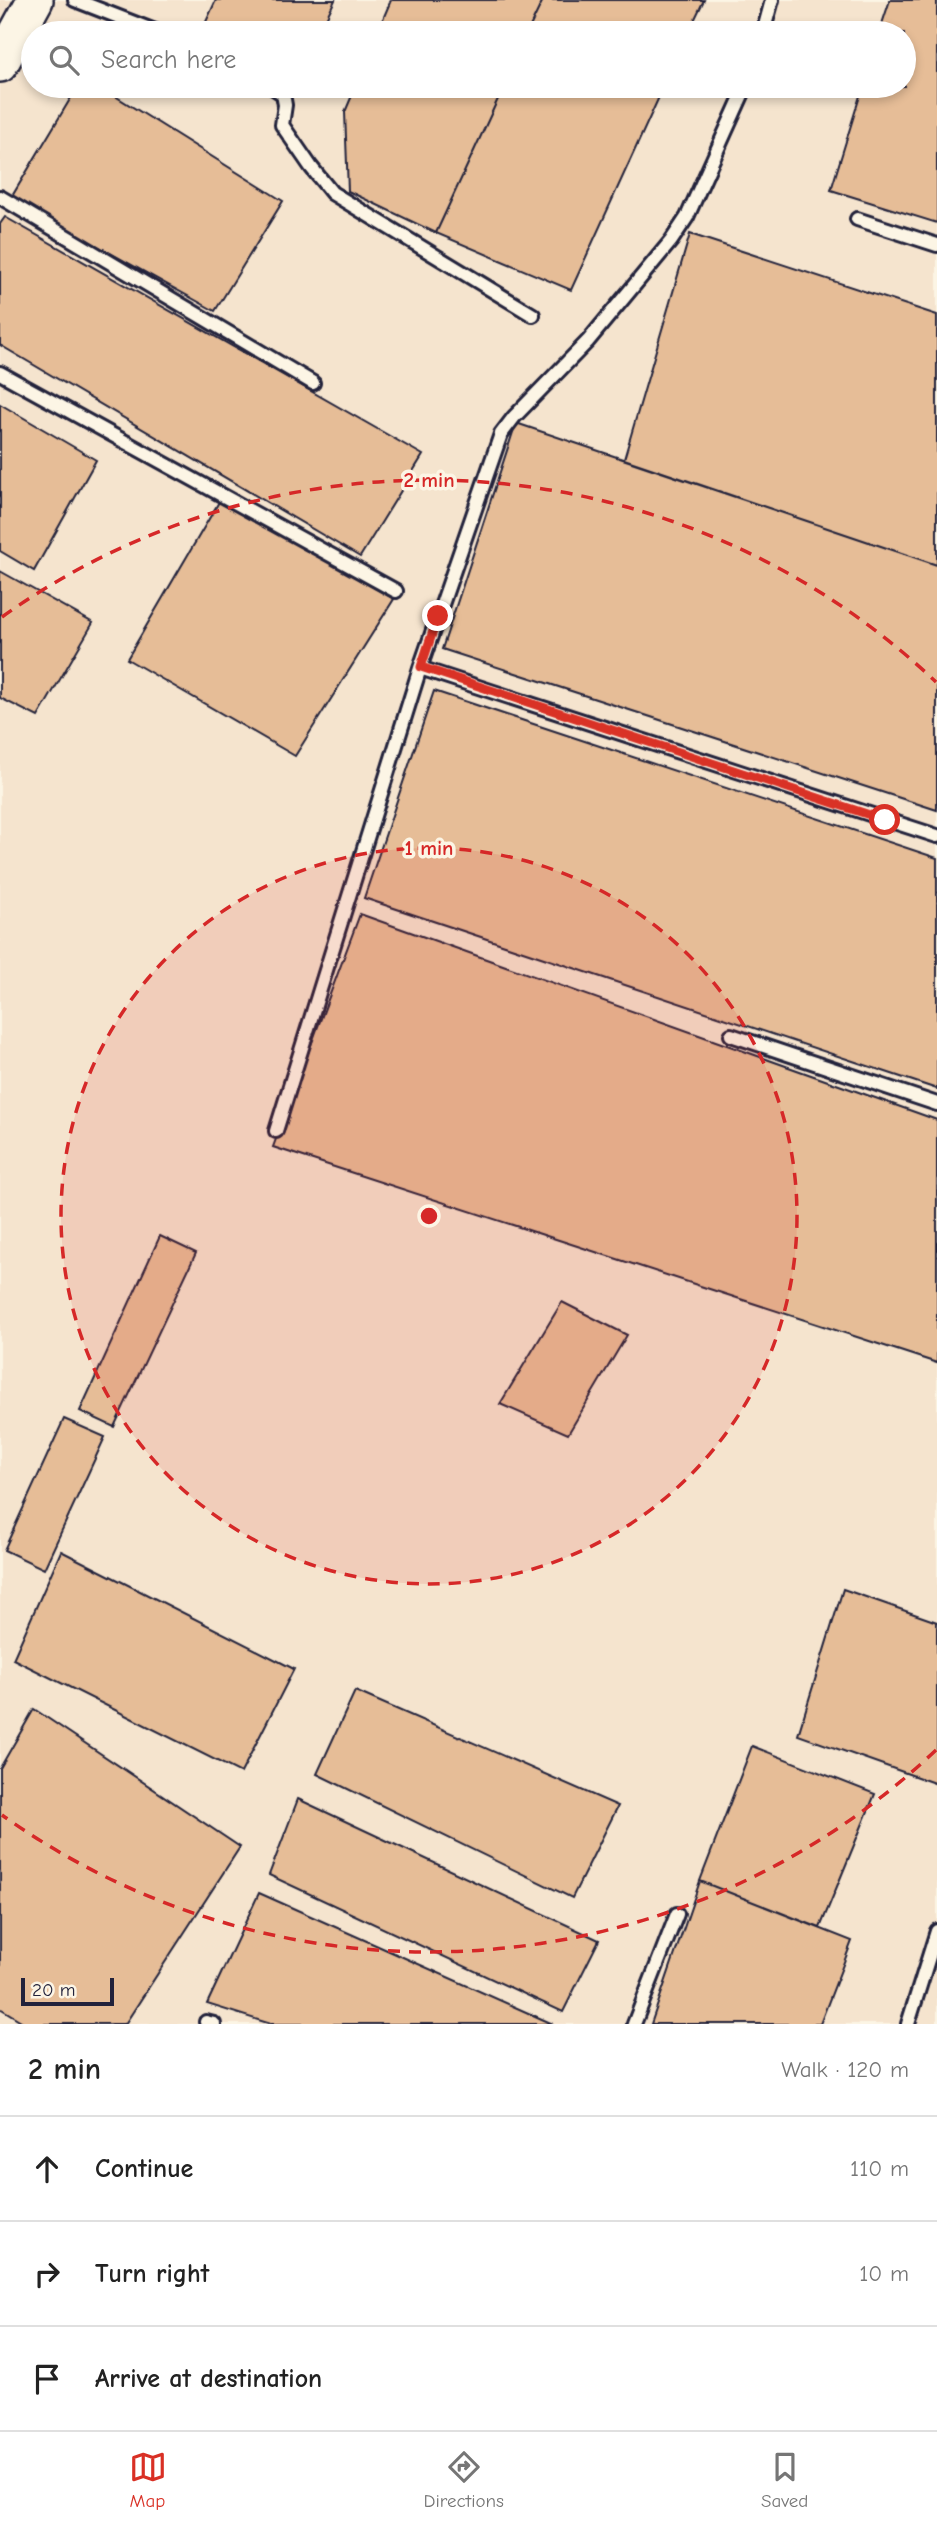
<!DOCTYPE html>
<html lang="en">
<head>
<meta charset="utf-8">
<style>
	:root { --surface:#fff; --page:#f2f2f2; --text:#222; --muted:#767676; --line:#e0e0e0; --accent:#d93025 }
	body { margin:0; font-family:"Comic Neue",sans-serif; background:var(--page); color:var(--text) }
	.scale { position:absolute; left:21px; bottom:18px; width:93px; box-sizing:border-box; padding-left:7px; border:4px solid #22223b; border-top:0; font-size:19px; line-height:24px; white-space:nowrap; color:#22223b; -webkit-text-stroke:5px #fcf5e5; paint-order:stroke }
	.stop { position:absolute; width:21px; height:21px; margin:-16px; border:5px solid #d93025; border-radius:50%; background:#fff }
	.stop.end { background:#d93025; border-color:#fff; box-shadow:0 2px 7px #0008 }
	.list { margin:0; padding:0; list-style:none }
	h2 { display:flex; justify-content:space-between; align-items:center; height:91px; margin:0; padding:0 28px; font-size:30px }
	h2 small { font-size:23px; font-weight:400; color:var(--muted) }
	.list li { display:grid; grid-template-columns:46px 1fr auto; gap:21px; align-items:center; box-sizing:border-box; height:105px; padding:0 28px; border-top:2px solid var(--line) }
	.list b { display:block; font-size:26px; white-space:nowrap }
	.list em { font-size:23px; font-style:normal; color:var(--muted) }
	.icon { flex:none; width:38px; height:38px; fill:none; stroke:currentColor; stroke-width:2; stroke-linecap:round; stroke-linejoin:round }
	.map { position:relative; flex:none; width:937px; height:2024px; overflow:hidden }
	.search { position:absolute; background:var(--surface); box-shadow:0 4px 10px #0003; left:21px; right:21px; top:21px; height:77px; display:flex; align-items:center; gap:18px; box-sizing:border-box; padding:0 24px; border-radius:38px; color:var(--muted); font-size:26px }
	.sheet { height:406px; background:var(--surface) }
	nav { display:flex; justify-content:space-around; align-items:center; box-sizing:border-box; height:98px; border-top:2px solid var(--line); background:var(--surface); font-size:19px; color:var(--muted) }
	nav a { display:grid; justify-items:center; gap:4px }
	nav .on { color:var(--accent) }
	.map>svg:first-child { display:block }
	.built { fill:#f5e4ce; fill-rule:evenodd }
	.building { fill:#e6bd97; stroke:#22223b; stroke-width:2 }
	.lines { fill:none; stroke-linecap:round; stroke-linejoin:round }
	.service-casing { stroke:#22223b; stroke-width:18 }
	.secondary-casing { stroke:#22223b; stroke-width:40 }
	.service { stroke:#fcf5e5; stroke-width:12 }
	.secondary { stroke:#fcf5e5; stroke-width:35 }
	.route { stroke:#d93025; stroke-width:9 }
	.ring { fill:none; stroke:#d62828; stroke-width:3.5; stroke-dasharray:12 9 }
	.centre { fill:#d62828; stroke:#fcf5e5; stroke-width:3.5 }
	.ring-label { font-size:21px; text-anchor:middle; font-weight:bold; fill:#d62828; stroke:#fcf5e5; stroke-width:7; stroke-linejoin:round; paint-order:stroke }
</style>
</head>
<body>
<div class="map">
<svg width="937" height="2024" viewBox="0 0 937 2024">
	<rect width="100%" height="100%" fill="#fcf5e5"/>
	<filter id="ink" filterUnits="userSpaceOnUse"><feTurbulence type="fractalNoise" baseFrequency=".0143" numOctaves="2"/><feDisplacementMap in="SourceGraphic" scale="14" xChannelSelector="R" yChannelSelector="G"/><feConvolveMatrix kernelMatrix="1 2 1 2 8 2 1 2 1" color-interpolation-filters="sRGB"/></filter>
	<g filter="url(#ink)">
		<path class="built" d="M0,0H937V2024H0ZM33,33H904V86H33Z"/>
		<path class="building" d="M216,0H335L319,33H226L205,24Z
			M391,0H543L527,33H377Z
			M543,0H704L688,33H527Z
			M890,0H937V223L831,190L863,86H904V33H879Z
			M78,86H99L283,201L215,311L11,198Z
			M356,86H504L436,233L348,191L345,112Z
			M504,86H664L571,290L436,233Z
			M5,217L423,455L360,557L0,345V224Z
			M690,234L937,315V565L624,459Z
			M0,404L96,460L34,571L0,551Z
			M516,423L937,565V810L442,649Z
			M220,500L394,599L295,756L127,659Z
			M0,571L93,623L38,717L0,698Z
			M434,691L937,858V1089L364,898Z
			M360,914L937,1120V1363L273,1147Z
			M160,1236L196,1253L114,1427L80,1411Z
			M562,1302L627,1335L568,1434L500,1404Z
			M64,1419L105,1437L44,1569L4,1550Z
			M61,1551L294,1669L241,1773L13,1659Z
			M843,1589L937,1622V1784L798,1735Z
			M355,1691L618,1806L572,1898L317,1774Z
			M34,1709L240,1847L125,2024H26L0,2008V1768Z
			M752,1746L875,1794L820,1928L700,1881Z
			M298,1799L599,1940L563,2012L269,1875Z
			M700,1881L852,1941L820,2024H651Z
			M259,1893L553,2024H271L207,2004Z"/>
		<g class="lines">
			<g class="service-casing">
				<path id="service" d="M75,0L160,33
					M763,33L772,0
					M271,86L283,94L285,105L282,125L311,167L332,193L533,315
					M0,197L313,383
					M857,219L937,245
					M0,373L396,591
					M420,668L937,836
					M731,1035L937,1104
					M276,1131L420,668L501,434L514,417L588,341L671,241L687,217L746,86
					M206,2022L214,2024
					M634,2024L677,1914
					M908,2024L937,1931"/>
			</g>
			<g class="secondary-casing">
				<path id="secondary" d="M0,64L35,0"/>
			</g>
			<use href="#service" class="service"/>
			<use href="#secondary" class="secondary"/>
		</g>
	</g>
	<g class="lines" filter="url(#ink)">
		<path class="route" d="M438,616L421,667L885,820"/>
	</g>
	<circle cx="429" cy="1216" r="368" fill="#d62828" fill-opacity=".12"/>
	<g class="ring">
		<circle cx="429" cy="1216" r="368"/>
		<path d="M936 1750A736 736 0 0 1 2 1815M2 617A736 736 0 0 1 936 682"/>
	</g>
	<circle cx="429" cy="1216" r="10" class="centre"/>
	<g class="ring-label">
		<text x="429" y="487">2 min</text>
		<text x="429" y="855">1 min</text>
	</g>
</svg>
<div class="scale">20 m</div>
<div class="stop" style="left:885px;top:820px"></div>
<div class="stop end" style="left:438px;top:616px"></div>
<div class="search"><svg class="icon" aria-label="search" viewBox="0 0 24 24"><circle cx="10" cy="10" r="6"/><path d="M15 15l6 6"/></svg>Search here</div>
</div>
<section class="sheet">
<h2>2 min<small>Walk · 120 m</small></h2>
<ul class="list">
<li><svg class="icon" aria-label="ahead" viewBox="0 0 24 24"><path d="M12 20V5M6 11l6-6 6 6"/></svg><div><b>Continue</b></div><em>110 m</em></li>
<li><svg class="icon" aria-label="right" viewBox="0 0 24 24"><path d="M7 20v-9h11M14 6l5 5-5 5"/></svg><div><b>Turn right</b></div><em>10 m</em></li>
<li><svg class="icon" aria-label="arrive" viewBox="0 0 24 24"><path d="M6 21V4h12l-3 4 3 4H6"/></svg><div><b>Arrive at destination</b></div></li>
</ul>
</section>
<nav>
<a class="on"><svg class="icon" aria-label="map" viewBox="0 0 24 24"><path d="M3 6l6-2 6 2 6-2v14l-6 2-6-2-6 2zM9 4v14M15 6v14"/></svg>Map</a>
<a><svg class="icon" aria-label="directions" viewBox="0 0 24 24"><path d="M12 3l9 9-9 9-9-9zM9 14v-3h6M13 9l2 2-2 2"/></svg>Directions</a>
<a><svg class="icon" aria-label="saved" viewBox="0 0 24 24"><path d="M7 4h10v16l-5-4-5 4z"/></svg>Saved</a>
</nav>
</body>
</html>
